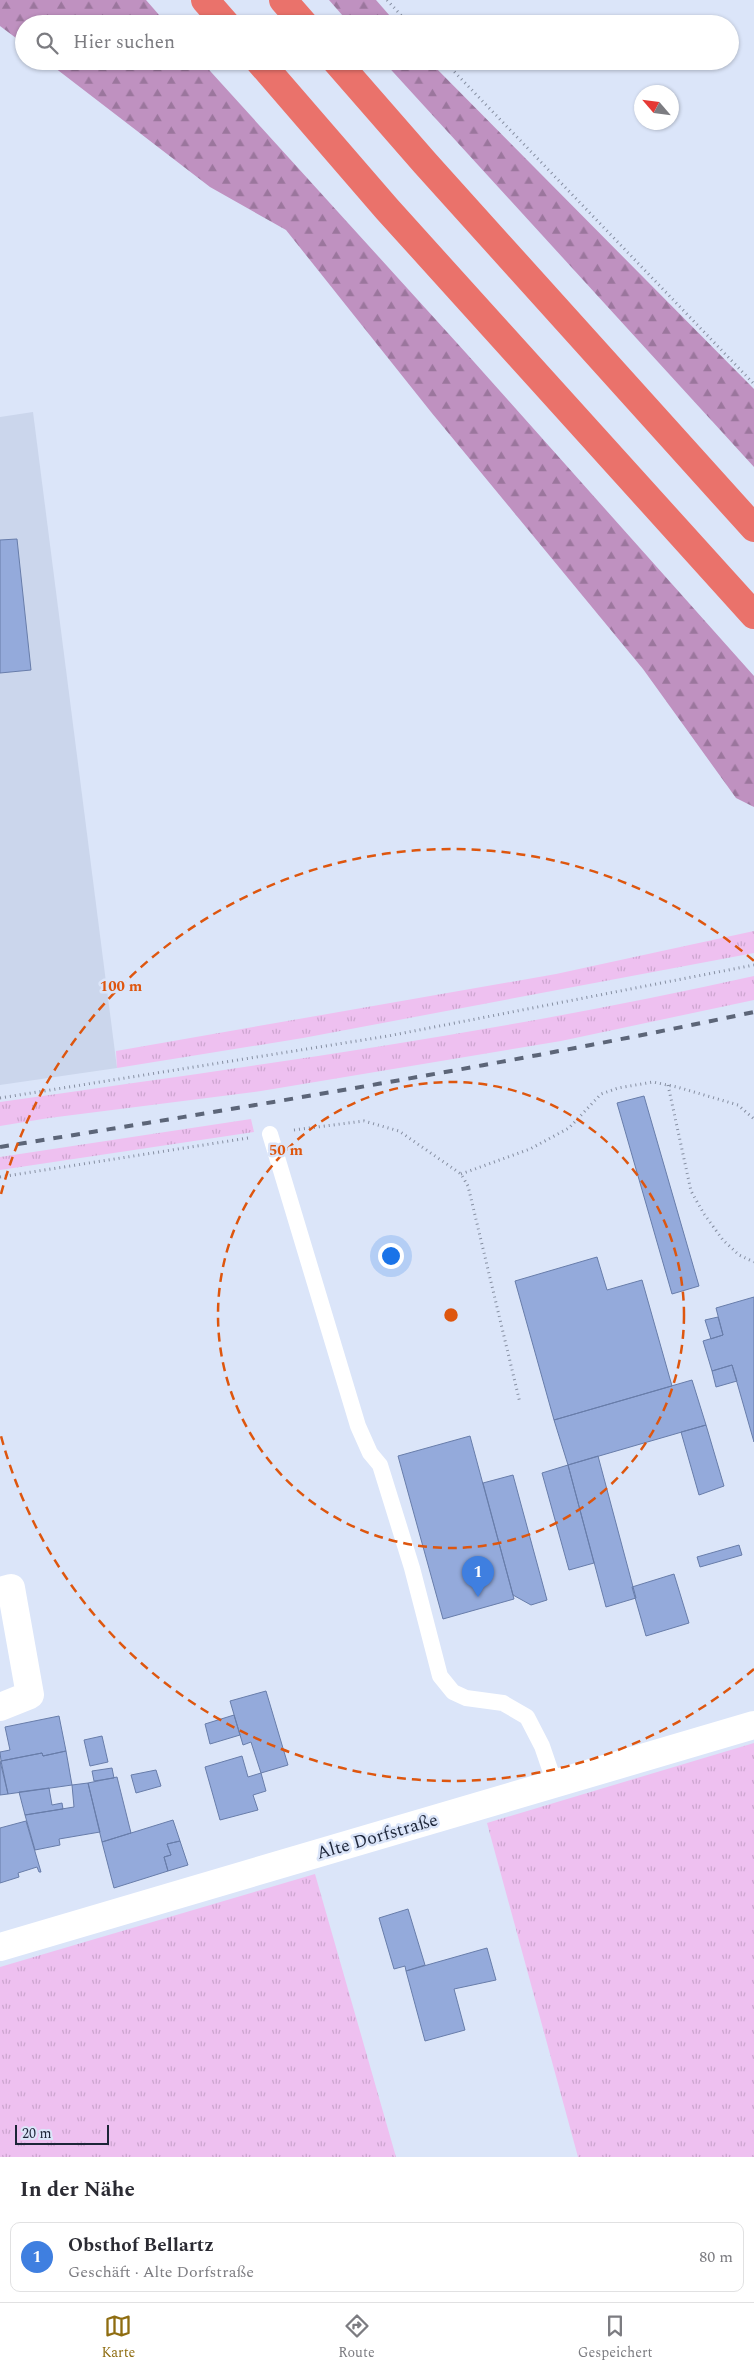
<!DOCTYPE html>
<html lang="de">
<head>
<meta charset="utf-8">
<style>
	:root { --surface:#fff; --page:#f7f7f7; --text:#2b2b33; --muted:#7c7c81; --line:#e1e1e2; --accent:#8f6d11 }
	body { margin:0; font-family:Spectral,serif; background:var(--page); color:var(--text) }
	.compass { position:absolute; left:634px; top:85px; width:45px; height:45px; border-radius:50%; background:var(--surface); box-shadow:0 1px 4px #0004; rotate:298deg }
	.scale { position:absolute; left:15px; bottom:12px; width:94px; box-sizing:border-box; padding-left:5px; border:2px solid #1d2538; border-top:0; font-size:14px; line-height:18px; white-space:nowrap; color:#1d2538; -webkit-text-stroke:4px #dbe5f9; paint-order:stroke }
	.you { position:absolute; left:390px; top:1255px; width:18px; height:18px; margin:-12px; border:4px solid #fff; border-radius:50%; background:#1a73e8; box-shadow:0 0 0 8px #1a73e833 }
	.badge { display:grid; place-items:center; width:32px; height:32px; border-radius:50%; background:var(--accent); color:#fff; font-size:16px; font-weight:700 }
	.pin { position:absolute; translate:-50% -41px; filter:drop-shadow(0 1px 2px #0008) }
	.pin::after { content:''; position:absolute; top:26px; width:18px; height:15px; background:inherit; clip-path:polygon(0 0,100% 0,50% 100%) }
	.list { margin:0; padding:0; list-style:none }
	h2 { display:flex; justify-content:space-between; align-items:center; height:65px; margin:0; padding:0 20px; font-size:21px }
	h2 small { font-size:16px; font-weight:400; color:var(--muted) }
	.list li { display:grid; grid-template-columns:32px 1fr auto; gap:15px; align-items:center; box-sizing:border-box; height:70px; margin:0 10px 10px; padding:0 10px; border:1px solid var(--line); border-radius:10px }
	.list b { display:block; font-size:19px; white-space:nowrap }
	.list p { margin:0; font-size:16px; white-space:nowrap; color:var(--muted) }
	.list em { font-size:16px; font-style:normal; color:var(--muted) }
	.icon { flex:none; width:28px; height:28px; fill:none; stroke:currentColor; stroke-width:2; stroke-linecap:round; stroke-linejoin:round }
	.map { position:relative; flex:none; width:754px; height:2157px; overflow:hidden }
	.search { position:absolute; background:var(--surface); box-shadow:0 1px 4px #0004; left:15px; right:15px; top:15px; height:55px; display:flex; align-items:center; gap:12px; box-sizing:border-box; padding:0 18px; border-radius:28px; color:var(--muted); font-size:19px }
	.sheet { height:145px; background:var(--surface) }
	nav { display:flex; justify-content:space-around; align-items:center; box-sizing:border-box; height:70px; border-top:1px solid var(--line); background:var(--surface); font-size:14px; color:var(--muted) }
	nav a { display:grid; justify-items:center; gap:2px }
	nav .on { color:var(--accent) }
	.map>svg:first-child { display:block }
	.built { fill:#cbd6ec }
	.grass { fill:url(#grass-tufts) }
	.forest { fill:url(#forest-firs) }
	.building { fill:#94aadb; stroke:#687daa }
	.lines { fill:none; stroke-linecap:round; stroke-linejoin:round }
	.path { stroke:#868fa2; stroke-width:3; stroke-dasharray:1 4; stroke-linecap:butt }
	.lane { stroke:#fff; stroke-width:16 }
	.street { stroke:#fff; stroke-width:28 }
	.highway { stroke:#ea726b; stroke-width:28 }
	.rail { stroke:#5c6578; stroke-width:4; stroke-dasharray:9 9; stroke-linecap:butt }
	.ring { fill:none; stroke:#de560e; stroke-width:2.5; stroke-dasharray:9 6 }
	.labels { text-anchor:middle; stroke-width:5; stroke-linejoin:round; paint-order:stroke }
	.street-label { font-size:18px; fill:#1d2538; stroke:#dbe5f9 }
	.centre { fill:#de560e; stroke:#dbe5f9; stroke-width:2.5 }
	.ring-label { font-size:15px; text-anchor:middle; font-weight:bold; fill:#de560e; stroke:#dbe5f9; stroke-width:5; stroke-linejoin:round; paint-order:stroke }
</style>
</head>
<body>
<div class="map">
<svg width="754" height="2157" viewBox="0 0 754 2157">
	<defs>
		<pattern id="grass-tufts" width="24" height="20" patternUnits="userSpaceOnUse" patternTransform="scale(1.25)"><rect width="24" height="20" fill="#eec0f0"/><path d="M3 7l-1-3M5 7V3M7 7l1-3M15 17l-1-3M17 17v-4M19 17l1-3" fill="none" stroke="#cca5cf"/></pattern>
		<pattern id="forest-firs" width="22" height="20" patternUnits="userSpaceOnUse" patternTransform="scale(1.25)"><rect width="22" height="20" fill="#bf91c0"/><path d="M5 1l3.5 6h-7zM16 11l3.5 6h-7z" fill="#9b769d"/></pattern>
	</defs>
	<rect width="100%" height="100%" fill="#dbe5f9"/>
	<path class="built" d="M33,412L117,1068L0,1085V417Z"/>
	<path class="grass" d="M754,931V953L303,1038L117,1068L116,1051L556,974Z
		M754,976V1000L561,1041L261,1091L49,1118L0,1126V1102C252,1066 505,1032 754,976Z
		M251,1119L254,1132L0,1170V1157Z
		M754,1743V2157H578L487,1823Z
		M315,1874L396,2157H0V1967Z"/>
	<path class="forest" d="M0,0H146L167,24H24V44L0,26Z
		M329,0H376L397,24H350Z
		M46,61H201L466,353L754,676V807L736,798L643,669L431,412L286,230L210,187Z
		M383,61H429L754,389V467Z"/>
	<path class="building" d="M17,539L31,670L0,673V540Z
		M644,1096L699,1286L672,1294L617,1103Z
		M597,1257L607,1290L642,1280L672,1386L554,1420L515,1281Z
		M754,1297V1442L732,1365L712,1371L703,1341L723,1335L716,1308Z
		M718,1317L723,1335L711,1339L705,1320Z
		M732,1365L737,1381L716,1387L712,1371Z
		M692,1380L706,1425L568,1465L554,1420Z
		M706,1425L724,1486L699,1495L681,1432Z
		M470,1436L514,1599L443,1619L398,1456Z
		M598,1456L636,1598L606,1607L568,1465Z
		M568,1465L594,1563L569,1570L542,1473Z
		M513,1475L547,1600L531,1605L513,1595L483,1483Z
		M739,1545L742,1555L700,1567L697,1557Z
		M674,1574L689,1623L646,1636L632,1587Z
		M266,1691L288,1765L261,1773L251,1742L243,1745L230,1701Z
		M234,1715L240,1735L210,1744L205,1724Z
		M59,1716L66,1751L43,1756L42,1753L1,1761L0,1752L10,1750L5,1727Z
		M102,1736L108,1762L90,1766L84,1740Z
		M66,1751L72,1785L8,1794L1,1761L42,1753L43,1756Z
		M242,1756L248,1777L261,1773L266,1791L253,1795L258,1810L220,1820L205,1767Z
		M0,1761L8,1794L0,1795Z
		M112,1768L114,1778L94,1781L92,1771Z
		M156,1770L161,1786L136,1793L131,1775Z
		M117,1777L131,1833L102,1842L88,1783Z
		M88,1783L100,1832L59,1839L60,1845L35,1850L25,1815L74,1807L72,1785Z
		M49,1788L52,1805L62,1803L63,1809L25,1815L19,1792Z
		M173,1820L180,1841L167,1844L171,1855L164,1857L168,1871L114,1888L102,1842Z
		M26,1821L41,1872H39L37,1867L18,1873L19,1877L0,1883V1828Z
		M180,1841L188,1865L168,1871L164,1857L171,1855L167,1844Z
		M408,1909L425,1965L406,1971L405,1966L394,1969L379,1918Z
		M487,1948L496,1980L454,1989L465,2030L425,2041L406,1971Z"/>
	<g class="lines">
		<path class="path" d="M387,0L409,24
			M444,61L754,384
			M668,1085L691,1191L704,1214L723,1240L739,1255L754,1262
			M0,1098L388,1036L754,965
			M294,1130L364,1121L399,1131L461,1174L468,1186L520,1403
			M461,1174L530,1149L569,1128L601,1094L618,1088L653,1082L677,1087L738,1105L754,1119
			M0,1177L248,1138"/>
		<path class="lane" d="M270,1134L358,1426L370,1453L380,1465L412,1568L440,1676L453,1692L466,1698L503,1703L527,1717L542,1746L555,1784"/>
		<path class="street" d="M0,1591L11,1588L30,1695L0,1707
			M0,1947L754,1725"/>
		<path class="highway" d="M205,0L226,24
			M283,0L304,24
			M259,61L387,209L754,615
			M336,61L425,163L754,528"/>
		<path class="rail" d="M0,1147C252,1106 504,1065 754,1012"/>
	</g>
	<g class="ring">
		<circle cx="451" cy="1315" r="233"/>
		<path d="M754 1669A466 466 0 0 1 1 1436M1 1194A466 466 0 0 1 754 961"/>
	</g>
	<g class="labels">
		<g class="street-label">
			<text transform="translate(377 1836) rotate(-16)" y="6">Alte Dorfstraße</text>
		</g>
	</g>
	<circle cx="451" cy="1315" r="8" class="centre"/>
	<g class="ring-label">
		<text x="121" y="991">100 m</text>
		<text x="286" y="1155">50 m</text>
	</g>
</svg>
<svg class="compass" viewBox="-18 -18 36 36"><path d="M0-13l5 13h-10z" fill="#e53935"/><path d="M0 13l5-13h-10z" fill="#7c7c81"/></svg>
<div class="scale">20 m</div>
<div class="you"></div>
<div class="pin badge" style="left:478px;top:1597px;background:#3f7fe0">1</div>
<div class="search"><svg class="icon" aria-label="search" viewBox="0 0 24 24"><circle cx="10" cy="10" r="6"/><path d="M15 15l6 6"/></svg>Hier suchen</div>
</div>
<section class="sheet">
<h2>In der Nähe<small></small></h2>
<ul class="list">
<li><span class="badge" style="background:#3f7fe0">1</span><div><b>Obsthof Bellartz</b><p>Geschäft · Alte Dorfstraße</p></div><em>80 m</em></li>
</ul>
</section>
<nav>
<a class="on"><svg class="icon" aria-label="map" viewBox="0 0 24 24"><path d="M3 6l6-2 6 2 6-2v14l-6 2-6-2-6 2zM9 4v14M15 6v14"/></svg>Karte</a>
<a><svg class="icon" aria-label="directions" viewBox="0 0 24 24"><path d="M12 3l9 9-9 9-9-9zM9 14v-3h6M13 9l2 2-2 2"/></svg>Route</a>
<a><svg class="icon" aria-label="saved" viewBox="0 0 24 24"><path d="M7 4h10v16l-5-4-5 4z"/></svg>Gespeichert</a>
</nav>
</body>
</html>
